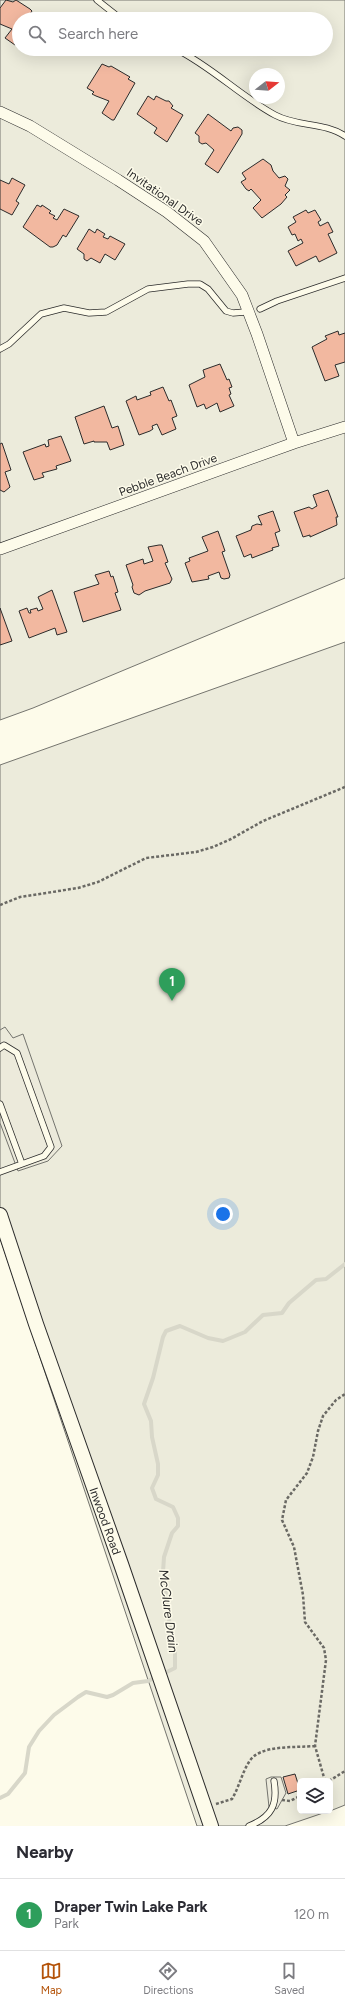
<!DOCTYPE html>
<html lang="en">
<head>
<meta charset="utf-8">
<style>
	:root { --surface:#fff; --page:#f2f2f3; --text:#2b2b33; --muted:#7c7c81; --line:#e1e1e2; --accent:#b45309 }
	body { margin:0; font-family:Figtree,sans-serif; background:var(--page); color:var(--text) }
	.controls { position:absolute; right:12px; bottom:12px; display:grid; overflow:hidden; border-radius:6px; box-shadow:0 4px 16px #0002 }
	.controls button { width:36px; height:36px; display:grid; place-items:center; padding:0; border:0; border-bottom:1px solid var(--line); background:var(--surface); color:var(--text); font:20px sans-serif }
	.compass { position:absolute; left:249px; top:68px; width:36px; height:36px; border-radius:50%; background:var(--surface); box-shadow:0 4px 16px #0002; rotate:73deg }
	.you { position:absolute; left:223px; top:1214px; width:14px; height:14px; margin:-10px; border:3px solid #fff; border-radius:50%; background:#1a73e8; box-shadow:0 0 0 6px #1a73e833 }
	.badge { display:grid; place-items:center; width:26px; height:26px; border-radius:50%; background:var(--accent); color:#fff; font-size:13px; font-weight:700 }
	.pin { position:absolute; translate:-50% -33px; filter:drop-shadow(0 1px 2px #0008) }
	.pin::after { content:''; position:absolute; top:21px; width:14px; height:12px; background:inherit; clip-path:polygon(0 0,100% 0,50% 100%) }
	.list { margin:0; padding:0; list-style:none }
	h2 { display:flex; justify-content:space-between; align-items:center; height:52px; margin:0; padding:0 16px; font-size:17px }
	h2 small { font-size:13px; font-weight:400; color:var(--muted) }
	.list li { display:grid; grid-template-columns:26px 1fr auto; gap:12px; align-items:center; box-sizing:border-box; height:72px; padding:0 16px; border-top:1px solid var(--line) }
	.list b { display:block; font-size:15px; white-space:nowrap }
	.list p { margin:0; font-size:13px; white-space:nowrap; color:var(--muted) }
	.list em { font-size:13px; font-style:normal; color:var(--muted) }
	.icon { flex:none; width:22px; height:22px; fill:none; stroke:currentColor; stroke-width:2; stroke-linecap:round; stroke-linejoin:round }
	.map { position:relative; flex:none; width:345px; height:1826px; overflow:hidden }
	.search { position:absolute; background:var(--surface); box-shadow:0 4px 16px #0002; left:12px; right:12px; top:12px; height:44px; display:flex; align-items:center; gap:10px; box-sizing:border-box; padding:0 14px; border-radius:22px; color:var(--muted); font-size:15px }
	.sheet { height:124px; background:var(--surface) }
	nav { display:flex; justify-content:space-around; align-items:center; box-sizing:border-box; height:56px; border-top:1px solid var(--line); background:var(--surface); font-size:11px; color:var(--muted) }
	nav a { display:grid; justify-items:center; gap:2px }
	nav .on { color:var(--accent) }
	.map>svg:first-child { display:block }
	.green { fill:#ecebdb; stroke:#74746e; fill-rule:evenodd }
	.parking { fill:#eceadb; stroke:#74746e }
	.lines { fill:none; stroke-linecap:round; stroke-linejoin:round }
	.stream { stroke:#d8d7c9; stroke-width:4 }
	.building { fill:#f2b8a0; stroke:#2b2b2b }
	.service-casing { stroke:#2b2b2b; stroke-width:7 }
	.minor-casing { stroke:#2b2b2b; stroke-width:12 }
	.tertiary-casing { stroke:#2b2b2b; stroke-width:16 }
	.path { stroke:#6a6964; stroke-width:2.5; stroke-dasharray:3 2; stroke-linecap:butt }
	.service { stroke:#fdfbea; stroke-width:5.5 }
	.minor { stroke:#fdfbea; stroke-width:11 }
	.tertiary { stroke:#fdfbea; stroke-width:14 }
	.labels { text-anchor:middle; stroke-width:3; stroke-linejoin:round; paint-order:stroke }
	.street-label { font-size:12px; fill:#2b2b2b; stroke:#fdfbea }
	.water-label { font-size:13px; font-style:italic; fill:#2b2b2b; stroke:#fdfbea }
</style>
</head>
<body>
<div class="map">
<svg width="345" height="1826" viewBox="0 0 345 1826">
	<rect width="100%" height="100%" fill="#fdfbea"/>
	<path class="green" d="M0,0H345V578L33,708L0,720ZM19,19H326V49H19ZM255,74H279V98H255Z
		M345,642V1805L330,1811V1781H300V1811H329L285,1826H197L0,1238V765Z"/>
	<path class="parking" d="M5,1027L13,1038L23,1034L62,1146L48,1161L18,1171L0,1123V1030Z
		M271,1777H281L286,1793L277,1809L269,1807L266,1779Z"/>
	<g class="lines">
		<path class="stream" d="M0,1798L8,1794L25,1773L29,1747L39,1731L54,1715L78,1697L86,1692L107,1697L113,1695L133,1683L148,1681L175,1668V1649L171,1635L163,1572L164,1557L172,1533L178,1526V1518L173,1507L156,1499L152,1488L158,1475V1464L152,1437L151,1421L144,1404L153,1378L163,1337L166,1331L180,1326L208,1338L223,1341L245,1332L263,1315L282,1313L289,1303L316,1280L326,1279L345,1264"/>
	</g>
	<path class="building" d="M6,0L13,2L16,0L30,9L32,11L30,14L38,19H19V43L15,45L5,38L12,29L0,24V8Z
		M102,64L109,67L111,66L130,77L128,79L135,83L114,120H112L102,113L109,101L96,96L92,94L94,92L87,88Z
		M148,96L154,100L156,96L166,101H169L173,106L171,108L183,115L167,142L154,133L157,128L137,114Z
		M208,114L231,131L233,128L238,127L242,130V134L218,173L205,164L214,150L206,143L202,144L199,142V136L195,133Z
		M263,159L271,165L273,171L279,178L285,176L288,179L285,186L290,190L285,195L287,197L281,204L262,218L253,208L261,200L251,189L249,191L246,189L241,182L246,179L242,173Z
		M12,178L25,185L16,201L19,203L12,215L0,209V180L9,184Z
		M37,205L41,207L42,205L51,211L49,213L55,216L53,218L57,220L64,209L79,216L66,237L63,235L57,245L53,247H50L23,227Z
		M306,210L308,213L315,210L321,220L318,222L320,226L328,222L333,232L328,234L337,253L319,262L316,256L296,266L288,251L303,243L301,239L298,241L295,234L292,235L288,227L296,222L293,217Z
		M89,229L95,233L97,229L105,234L103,237L108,239L110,236L125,244L115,260L105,254L100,263L91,258L87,261L84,259V254L77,249Z
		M338,331L339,335L345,333V362L335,365L339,376L325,381L312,347L327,339L325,336Z
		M220,364L227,380L229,379L232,387L229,388L231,394L229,395L234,406L220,412L217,403L206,409L204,404L197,407L189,385L205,377L203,370Z
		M163,387L169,401L171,400L177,416L172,418L176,429L162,435L157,424L152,426L153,429L150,431L139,435L126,401L136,396L137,400L151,395L150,392Z
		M104,406L112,428L118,426L124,445L110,450L107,442H94V441L84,444L75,417Z
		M61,436L71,461L56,466L57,469L42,473L44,477L34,480L23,452L45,444L46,447L49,446L48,440Z
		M2,443L11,470L5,472L10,487L4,492L0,490V444Z
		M328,490L338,517H336L337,525L310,537V535L303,537L294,512L309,507L312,509L315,507L317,506L313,495Z
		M273,511L280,531L275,533L279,546L272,548L273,550L252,558L251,554L244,557L236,536L251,530L252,526L257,524L262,525L258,516Z
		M218,531L225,551L222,552L230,575L229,578L224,579L221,578L219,572L208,576L209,579L192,582L185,563L190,561L189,558L208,551L202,537Z
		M159,545H162L168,562L165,563L172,579L170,583L145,591L139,595L134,593L132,587L133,585L126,565L143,559L144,564L153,561L148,547Z
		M109,571L111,577L113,576L118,592L115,593L121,610L83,622L74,592L99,584L95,575Z
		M52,590L67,632L57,635L55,628L29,638L19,611L27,608L29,613H31L30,610L37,608L38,611L43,609L38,597Z
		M0,608L12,641L0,645Z
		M295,1774L300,1790L288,1794L283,1777Z"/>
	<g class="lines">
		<g class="service-casing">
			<path id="service" d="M97,0L121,19
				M176,49C212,67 240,96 275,115C297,127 324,122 345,136
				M260,309L277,301L345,278
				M0,349L9,344L41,314L64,308L89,313L106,312L148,289L188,284H200L208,289L226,311L233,313L245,312
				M0,1048L4,1045L17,1053L51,1147L44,1156L0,1172
				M0,1104L22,1164
				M249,1826C272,1817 278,1804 274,1781"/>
		</g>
		<g class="minor-casing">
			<path id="minor" d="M0,112L30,126L118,180L167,212L204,241L242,295L257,334L294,443
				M0,549L294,443L345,427"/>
		</g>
		<g class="tertiary-casing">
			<path id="tertiary" d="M0,1215L36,1324L121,1564L211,1826"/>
		</g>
		<path class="path" d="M0,905L20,897L78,888L98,882L146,858L196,852L213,847L231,839L263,821L345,787
			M325,1781L315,1746L326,1660L324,1648L305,1622L303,1595L294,1547L282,1520L286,1500L307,1473L313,1457L318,1431L323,1416L336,1400L345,1394
			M329,1781L345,1771
			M282,1800L290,1801L300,1796
			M216,1804L232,1799C239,1787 242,1773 249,1762C259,1744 296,1748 315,1746"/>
		<use href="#service" class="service"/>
		<use href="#minor" class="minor"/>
		<use href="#tertiary" class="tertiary"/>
	</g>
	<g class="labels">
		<g class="street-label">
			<text transform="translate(165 197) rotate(35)" y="4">Invitational Drive</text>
			<text transform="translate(168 475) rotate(-20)" y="4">Pebble Beach Drive</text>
			<text transform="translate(105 1521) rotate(70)" y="4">Inwood Road</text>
		</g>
		<g class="water-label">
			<text transform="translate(169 1611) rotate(83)" y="5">McClure Drain</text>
		</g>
	</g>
</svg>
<div class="controls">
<button><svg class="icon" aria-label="layers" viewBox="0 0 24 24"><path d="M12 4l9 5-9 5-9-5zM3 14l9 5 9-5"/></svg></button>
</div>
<svg class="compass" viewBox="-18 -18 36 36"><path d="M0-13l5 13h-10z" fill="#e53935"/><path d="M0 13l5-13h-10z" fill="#7c7c81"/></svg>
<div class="you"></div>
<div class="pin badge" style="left:172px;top:1001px;background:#2e9e5b">1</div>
<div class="search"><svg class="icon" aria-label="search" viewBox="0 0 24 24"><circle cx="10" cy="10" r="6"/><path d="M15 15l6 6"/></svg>Search here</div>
</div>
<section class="sheet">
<h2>Nearby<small></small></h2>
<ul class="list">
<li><span class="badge" style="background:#2e9e5b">1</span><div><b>Draper Twin Lake Park</b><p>Park</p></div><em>120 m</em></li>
</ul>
</section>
<nav>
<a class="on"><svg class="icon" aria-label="map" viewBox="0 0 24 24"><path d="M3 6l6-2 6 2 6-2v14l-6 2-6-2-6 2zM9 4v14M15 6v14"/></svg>Map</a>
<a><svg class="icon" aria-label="directions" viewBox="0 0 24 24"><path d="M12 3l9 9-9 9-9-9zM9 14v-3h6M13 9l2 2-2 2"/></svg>Directions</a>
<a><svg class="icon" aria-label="saved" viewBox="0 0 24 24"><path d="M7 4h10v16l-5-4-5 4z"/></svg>Saved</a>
</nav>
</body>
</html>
